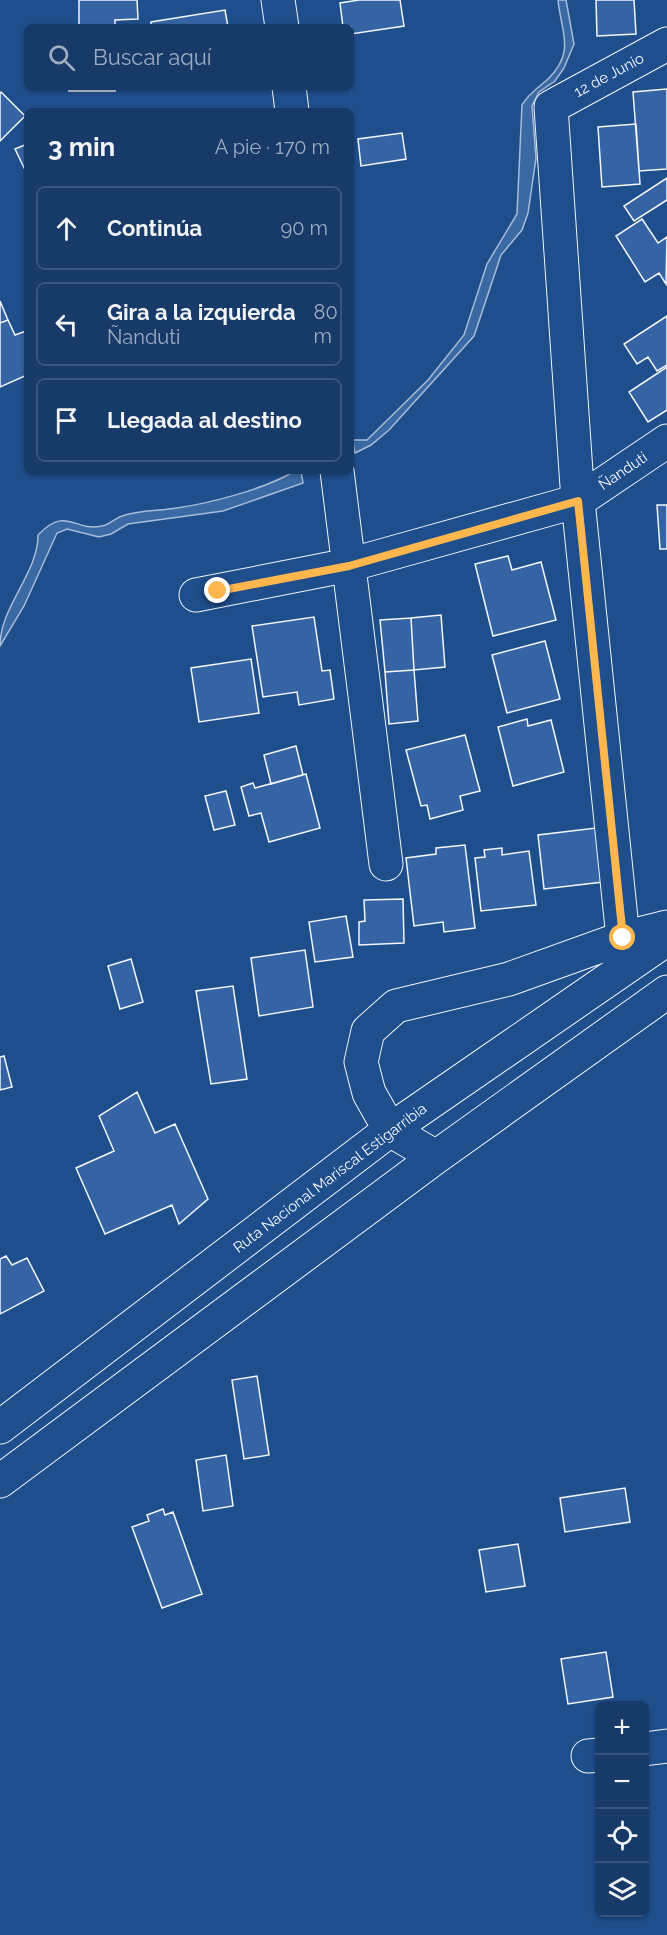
<!DOCTYPE html>
<html lang="es">
<head>
<meta charset="utf-8">
<style>
	:root { --surface:#173a69; --page:#244571; --text:#f1f3f6; --muted:#9eadc0; --line:#36547d }
	body { margin:0; font-family:Raleway,sans-serif; background:var(--page); color:var(--text) }
	.controls { position:absolute; right:18px; bottom:18px; display:grid; overflow:hidden; border-radius:9px; box-shadow:0 2px 4px #0004 }
	.controls button { width:54px; height:54px; display:grid; place-items:center; padding:0; border:0; border-bottom:2px solid var(--line); background:var(--surface); color:var(--text); font:30px sans-serif }
	.stop { position:absolute; width:18px; height:18px; margin:-14px; border:4px solid #ffb74d; border-radius:50%; background:#fff }
	.stop.end { background:#ffb74d; border-color:#fff; box-shadow:0 2px 6px #0008 }
	.list { margin:0; padding:0; list-style:none }
	h2 { display:flex; justify-content:space-between; align-items:center; height:78px; margin:0; padding:0 24px; font-size:26px }
	h2 small { font-size:20px; font-weight:400; color:var(--muted) }
	.list li { display:grid; grid-template-columns:39px 1fr auto; gap:18px; align-items:center; box-sizing:border-box; height:84px; margin:0 12px 12px; padding:0 12px; border:2px solid var(--line); border-radius:9px }
	.list b { display:block; font-size:22px; white-space:nowrap }
	.list p { margin:0; font-size:20px; white-space:nowrap; color:var(--muted) }
	.list em { font-size:20px; font-style:normal; color:var(--muted) }
	.icon { flex:none; width:33px; height:33px; fill:none; stroke:currentColor; stroke-width:2; stroke-linecap:round; stroke-linejoin:round }
	.map { position:relative; flex:none; width:667px; height:1935px; overflow:hidden }
	.search { position:absolute; background:var(--surface); box-shadow:0 2px 4px #0004; left:24px; top:24px; width:330px; height:66px; display:flex; align-items:center; gap:15px; box-sizing:border-box; padding:0 21px; border-radius:9px; color:var(--muted); font-size:22px }
	.panel { position:absolute; background:var(--surface); box-shadow:0 2px 4px #0004; left:24px; top:108px; width:330px; height:366px; border-radius:9px }
	.map>svg:first-child { display:block }
	.water { fill:#3b69a3; stroke:#a8bbd7; stroke-width:1.5 }
	.building { fill:#3563a3; stroke:#f2f6ff; stroke-width:1.5 }
	.lines { fill:none; stroke-linecap:round; stroke-linejoin:round }
	.minor-casing { stroke:#f2f6ff; stroke-width:35 }
	.highway-casing { stroke:#f2f6ff; stroke-width:35 }
	.minor { stroke:#1f4e8c; stroke-width:33 }
	.highway { stroke:#1f4e8c; stroke-width:33 }
	.route { stroke:#ffb74d; stroke-width:8 }
	.labels { text-anchor:middle; stroke-width:4.5; stroke-linejoin:round; paint-order:stroke }
	.street-label { font-size:15px; fill:#f2f6ff; stroke:#1f4e8c }
</style>
</head>
<body>
<div class="map">
<svg width="667" height="1935" viewBox="0 0 667 1935">
	<rect width="100%" height="100%" fill="#1f4e8c"/>
	<path class="water" d="M558,0H566L574,44L564,68L555,81L539,92L532,106L536,158L528,213L522,230L501,255L474,336L389,430L371,445L355,453L353,440H367L428,380L464,335L487,264L517,214L522,105C529,93 537,89 548,79C576,52 561,32 558,0Z
		M295,471H301L303,483L223,511L128,524L111,534L99,537L67,529L57,533L24,606L0,646C0,606 38,574 38,535C67,505 73,532 102,526C109,525 115,518 122,516C138,510 159,511 177,508C211,503 265,489 295,471Z"/>
	<path class="building" d="M79,0H137L138,19L115,20V27H79Z
		M359,0H400L404,26L351,34V27H343L340,3Z
		M596,0H634L636,34L597,36Z
		M225,10L228,27H151V22Z
		M69,87H115V91H69Z
		M667,89V169L639,171L633,92Z
		M1,92L25,116L0,141V93Z
		M636,124L640,184L602,187L598,127Z
		M402,133L406,159L361,166L358,139Z
		M27,144V174L15,149Z
		M667,178V200L634,221L624,206Z
		M642,219L658,243L667,237L666,284L659,273L645,282L616,236Z
		M0,301L8,320L0,323Z
		M667,316V365L657,371L648,357L637,364L624,344Z
		M8,320L15,335L26,331L27,334V375L0,387V323Z
		M667,367V410L648,422L629,392Z
		M657,505H667V549H660Z
		M508,556L512,570L541,562L556,620L493,636L475,564Z
		M441,615L445,667L414,670L411,618Z
		M314,617L322,671L330,670L334,699L299,705L297,692L263,697L252,626Z
		M411,618L414,670L385,672L380,620Z
		M545,641L560,699L507,713L492,655Z
		M251,659L259,713L199,722L191,668Z
		M414,670L418,721L389,724L385,672Z
		M527,719L528,726L551,720L564,772L513,786L498,727Z
		M465,735L480,791L460,796L463,810L430,819L427,805L421,806L406,750Z
		M296,746L303,775L271,784L264,755Z
		M306,774L320,828L269,842L261,813L249,816L241,787L253,783L255,788Z
		M226,791L235,825L214,830L205,796Z
		M596,828L603,882L544,889L538,835Z
		M465,845L475,928L444,932L443,922L414,926L406,858L436,854V848Z
		M502,848V855L529,851L536,905L481,911L475,858L485,857L484,850Z
		M403,899L404,943L359,945V922L365,921L364,900Z
		M346,916L353,957L315,962L309,922Z
		M305,950L313,1007L259,1016L251,958Z
		M131,959L143,1002L120,1009L108,966Z
		M233,986L247,1079L211,1084L196,991Z
		M4,1056L12,1087L0,1090V1057Z
		M137,1092L155,1133L175,1124L208,1199L179,1224L172,1205L105,1234L76,1168L114,1151L99,1116Z
		M6,1256L12,1265L27,1258L44,1291L0,1314V1259Z
		M257,1376L269,1455L244,1459L232,1380Z
		M226,1455L233,1506L203,1511L196,1460Z
		M625,1488L630,1522L565,1532L560,1498Z
		M163,1509L165,1515L173,1512L202,1594L162,1608L132,1527L149,1521L147,1515Z
		M518,1544L525,1586L486,1592L479,1550Z
		M606,1652L613,1697L568,1704L561,1659Z"/>
	<g class="lines">
		<g class="minor-casing">
			<path id="minor" d="M278,0L282,27
				M289,87L292,111
				M337,471L386,864
				M196,595L349,565L578,501L667,441
				M623,938L578,501L551,107L667,44
				M644,1749L667,1746
				M588,1756L600,1755"/>
		</g>
		<g class="highway-casing">
			<path id="highway" d="M436,1157L390,1130L369,1093L361,1062L368,1031L396,1006L509,979L623,938L667,927
				M0,1427L390,1130L667,939
				M0,1481L436,1157L667,992"/>
		</g>
		<use href="#minor" class="minor"/>
		<use href="#highway" class="highway"/>
	</g>
	<g class="lines">
		<path class="route" d="M218,591L349,566L578,501L623,938"/>
	</g>
	<g class="labels">
		<g class="street-label">
			<text transform="translate(609 75) rotate(-28)" y="5">12 de Junio</text>
			<text transform="translate(623 471) rotate(-34)" y="5">Ñanduti</text>
			<text transform="translate(330 1178) rotate(-37)" y="5">Ruta Nacional Mariscal Estigarribia</text>
		</g>
	</g>
</svg>
<div class="controls">
<button>+</button>
<button>−</button>
<button><svg class="icon" aria-label="locate" viewBox="0 0 24 24"><circle cx="12" cy="12" r="6"/><path d="M12 2v4M12 18v4M2 12h4M18 12h4"/></svg></button>
<button><svg class="icon" aria-label="layers" viewBox="0 0 24 24"><path d="M12 4l9 5-9 5-9-5zM3 14l9 5 9-5"/></svg></button>
</div>
<div class="stop" style="left:623px;top:938px"></div>
<div class="stop end" style="left:218px;top:591px"></div>
<div class="search"><svg class="icon" aria-label="search" viewBox="0 0 24 24"><circle cx="10" cy="10" r="6"/><path d="M15 15l6 6"/></svg>Buscar aquí</div>
<section class="panel">
<h2>3 min<small>A pie · 170 m</small></h2>
<ul class="list">
<li><svg class="icon" aria-label="ahead" viewBox="0 0 24 24"><path d="M12 20V5M6 11l6-6 6 6"/></svg><div><b>Continúa</b></div><em>90 m</em></li>
<li><svg class="icon" aria-label="left" viewBox="0 0 24 24"><path d="M17 20v-9H6M10 6l-5 5 5 5"/></svg><div><b>Gira a la izquierda</b><p>Ñanduti</p></div><em>80 m</em></li>
<li><svg class="icon" aria-label="arrive" viewBox="0 0 24 24"><path d="M6 21V4h12l-3 4 3 4H6"/></svg><div><b>Llegada al destino</b></div></li>
</ul>
</section>
</div>
</body>
</html>
